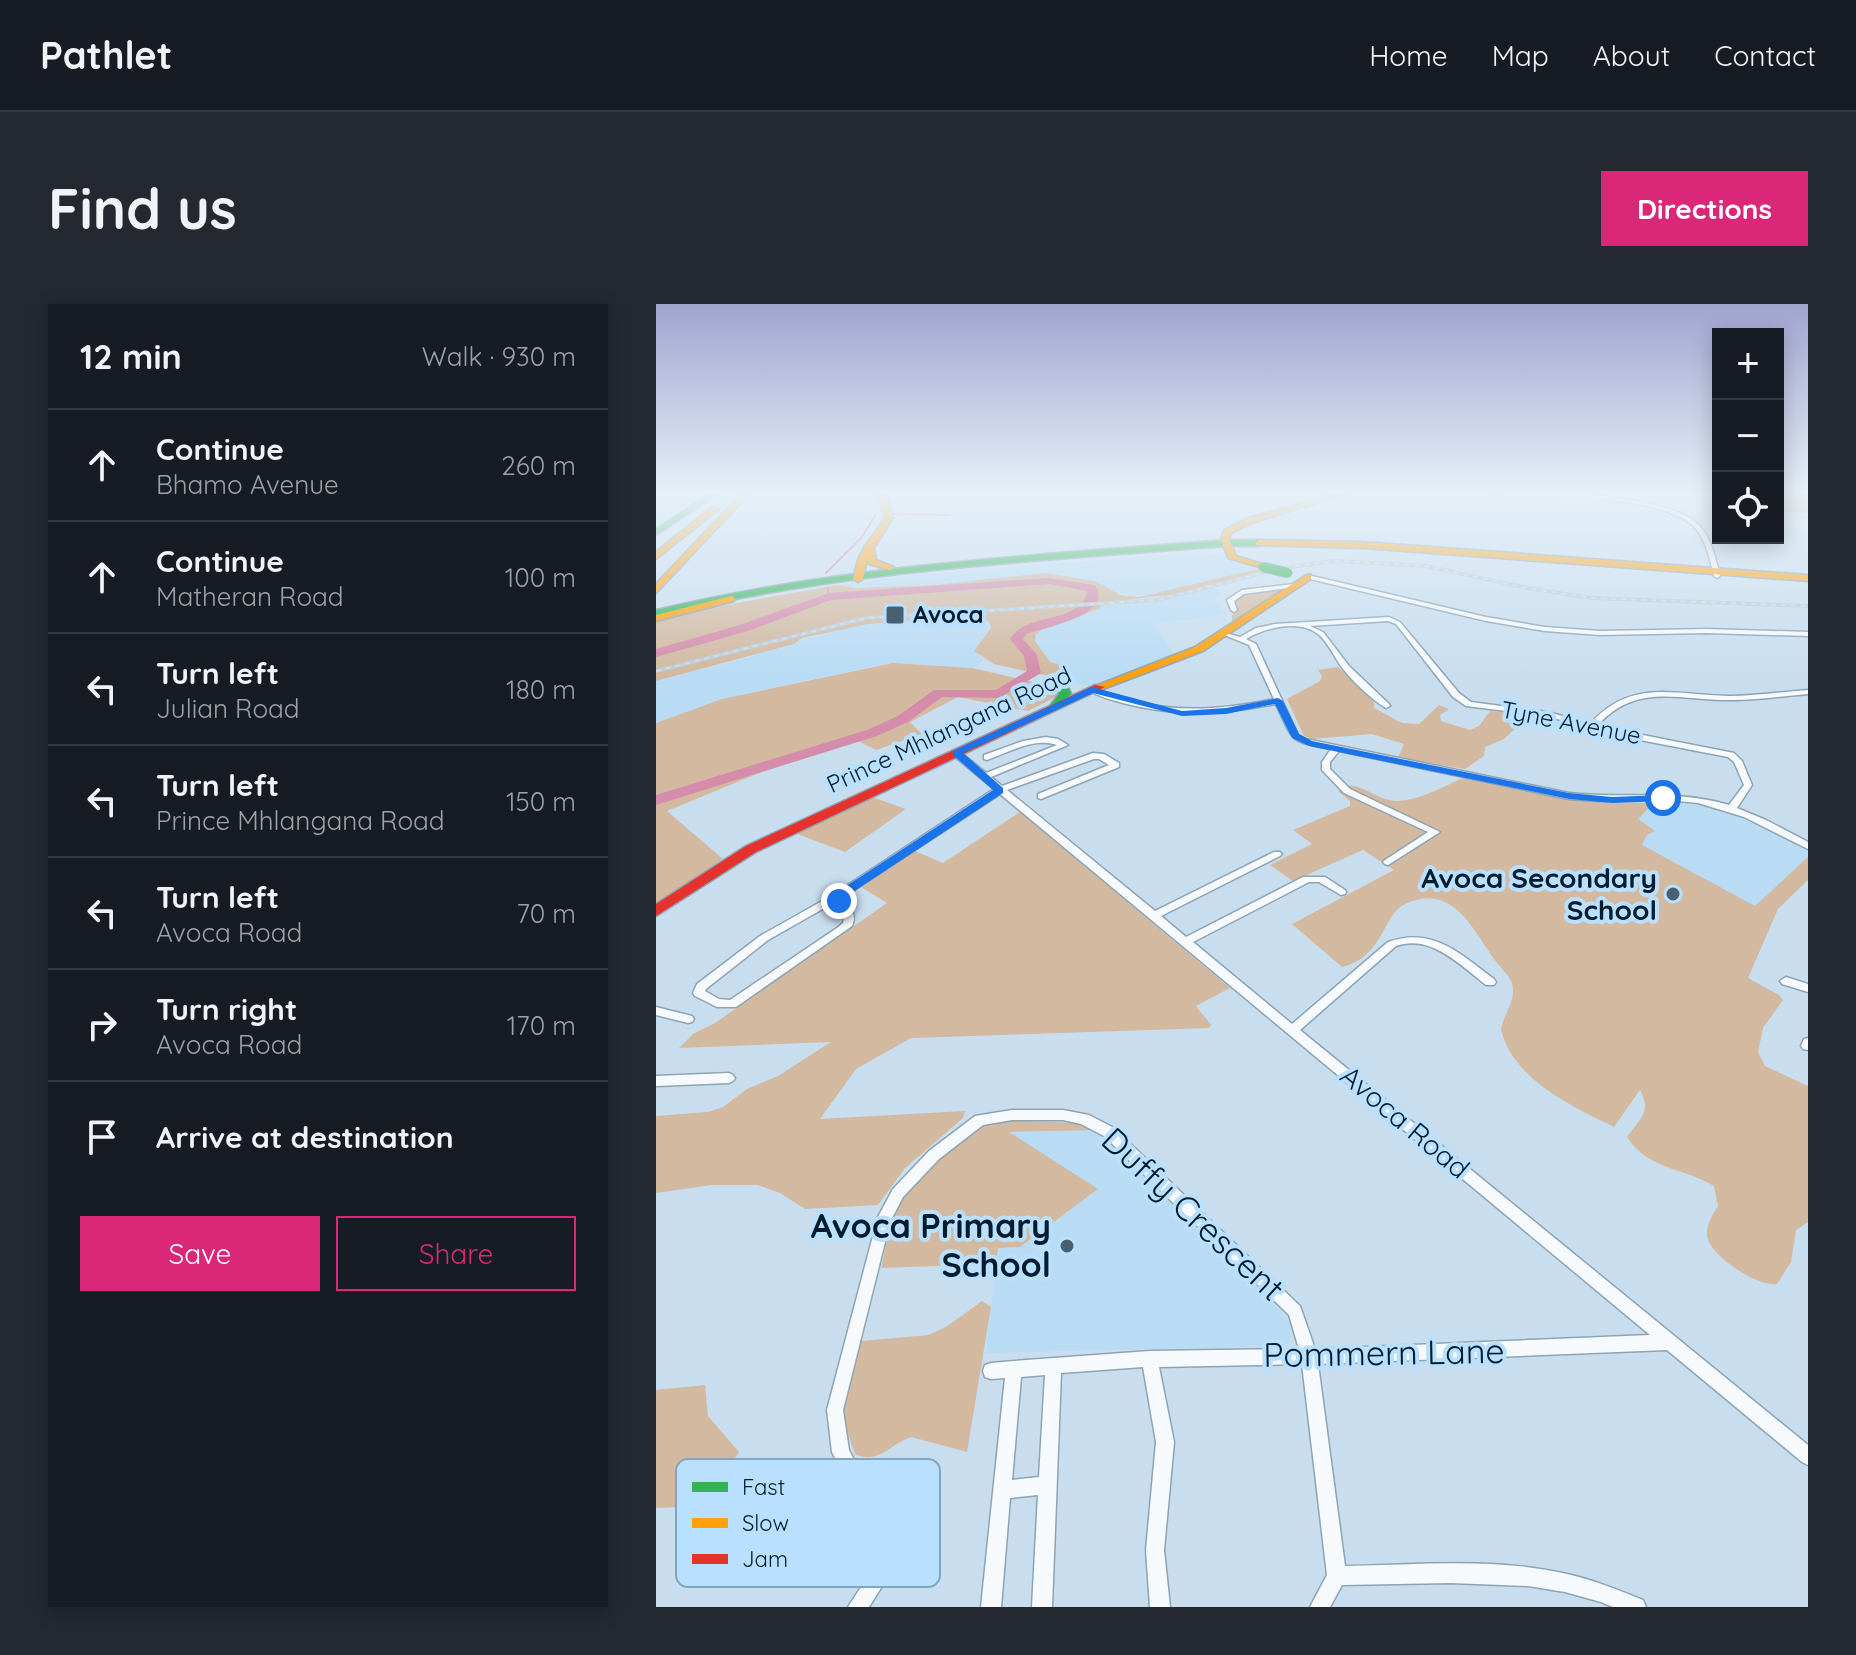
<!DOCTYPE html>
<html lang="en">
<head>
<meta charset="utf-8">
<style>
	:root { --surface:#171b24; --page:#242831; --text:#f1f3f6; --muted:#9ea1a6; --line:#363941; --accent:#db2777 }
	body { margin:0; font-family:Quicksand,sans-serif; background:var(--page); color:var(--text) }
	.controls { position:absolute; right:24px; top:24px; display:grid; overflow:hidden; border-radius:0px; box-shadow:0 4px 20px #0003 }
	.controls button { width:72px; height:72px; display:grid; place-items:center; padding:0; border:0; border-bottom:2px solid var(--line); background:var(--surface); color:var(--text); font:40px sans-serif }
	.stop { position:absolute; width:24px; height:24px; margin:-18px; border:6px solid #1a73e8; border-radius:50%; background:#fff }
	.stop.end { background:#1a73e8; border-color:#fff; box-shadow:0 2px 8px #0008 }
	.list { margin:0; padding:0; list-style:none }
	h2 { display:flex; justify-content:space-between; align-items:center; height:104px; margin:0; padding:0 32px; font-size:34px }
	h2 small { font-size:26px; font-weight:400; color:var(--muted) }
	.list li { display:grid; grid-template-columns:52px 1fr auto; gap:24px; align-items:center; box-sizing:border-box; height:112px; padding:0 32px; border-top:2px solid var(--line) }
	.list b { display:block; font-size:30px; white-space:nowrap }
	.list p { margin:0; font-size:26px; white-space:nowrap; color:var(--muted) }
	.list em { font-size:26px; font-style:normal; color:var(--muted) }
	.actions { display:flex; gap:16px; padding:24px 32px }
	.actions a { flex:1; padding:18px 0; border:2px solid var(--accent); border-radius:0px; text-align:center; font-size:28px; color:var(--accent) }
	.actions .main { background:var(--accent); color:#fff }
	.icon { flex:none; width:44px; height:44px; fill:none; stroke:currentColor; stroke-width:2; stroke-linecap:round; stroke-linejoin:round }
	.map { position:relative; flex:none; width:1152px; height:1303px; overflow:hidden; border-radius:0px }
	header { display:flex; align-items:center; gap:48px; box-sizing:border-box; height:112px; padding:0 40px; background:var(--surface); border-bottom:2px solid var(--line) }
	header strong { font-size:38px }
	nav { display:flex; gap:44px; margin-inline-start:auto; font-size:28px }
	.intro { display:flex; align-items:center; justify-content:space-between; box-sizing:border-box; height:192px; padding:0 48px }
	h1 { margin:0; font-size:56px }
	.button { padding:20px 36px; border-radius:0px; background:var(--accent); color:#fff; font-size:28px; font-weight:700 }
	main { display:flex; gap:48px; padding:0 48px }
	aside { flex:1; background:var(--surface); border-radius:0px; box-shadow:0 4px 20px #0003 }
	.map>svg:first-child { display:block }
	.built { fill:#b9dbf4 }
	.green { fill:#d2b9a0 }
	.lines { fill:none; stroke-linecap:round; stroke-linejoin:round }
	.stream { stroke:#d58caa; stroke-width:2 }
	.river { fill:#d58caa; fill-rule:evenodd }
	.street-casing { stroke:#8da4b4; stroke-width:3 }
	.fast-casing { stroke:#8da4b4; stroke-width:3 }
	.slow-casing { stroke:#8da4b4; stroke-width:3 }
	.jam-casing { stroke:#8da4b4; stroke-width:3 }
	.street { fill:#f7fafd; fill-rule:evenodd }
	.fast { fill:#30b455; fill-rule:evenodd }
	.slow { fill:#ff9f0a; fill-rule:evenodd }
	.jam { fill:#e5322d; fill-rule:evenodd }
	.rail-casing { stroke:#c3cad0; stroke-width:4 }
	.rail { stroke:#b9e0fe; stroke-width:2; stroke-dasharray:5; stroke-linecap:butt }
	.fast-bridge-casing { stroke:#8da4b4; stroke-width:11; stroke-linecap:butt }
	.fast-bridge { stroke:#30b455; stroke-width:9 }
	.route { fill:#1a73e8 }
	.poi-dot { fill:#476072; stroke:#b9e0fe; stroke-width:3 }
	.labels { text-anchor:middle; stroke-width:8; stroke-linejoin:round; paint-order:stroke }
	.far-poi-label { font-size:24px; font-weight:bold; fill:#021c2e; stroke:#b9e0fe; text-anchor:start }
	.far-street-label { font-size:24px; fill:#021c2e; stroke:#b9e0fe }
	.poi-label { font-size:28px; font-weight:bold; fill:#021c2e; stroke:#b9e0fe; text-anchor:end }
	.street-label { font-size:28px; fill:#021c2e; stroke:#b9e0fe }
	.near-street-label { font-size:34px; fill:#021c2e; stroke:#b9e0fe }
	.near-poi-label { font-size:34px; font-weight:bold; fill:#021c2e; stroke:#b9e0fe; text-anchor:end }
	.key { fill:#b9e0fe; stroke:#82a5c0; stroke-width:2 }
	.key-label { font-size:22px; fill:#021c2e }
</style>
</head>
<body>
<header>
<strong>Pathlet</strong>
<nav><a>Home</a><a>Map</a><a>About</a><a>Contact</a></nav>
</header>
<div class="intro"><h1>Find us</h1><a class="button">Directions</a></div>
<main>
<aside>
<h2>12 min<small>Walk · 930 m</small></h2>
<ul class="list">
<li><svg class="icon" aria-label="ahead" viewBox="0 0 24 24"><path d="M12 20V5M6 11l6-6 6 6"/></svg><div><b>Continue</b><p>Bhamo Avenue</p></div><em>260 m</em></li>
<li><svg class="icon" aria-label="ahead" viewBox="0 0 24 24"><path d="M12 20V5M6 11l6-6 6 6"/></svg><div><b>Continue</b><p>Matheran Road</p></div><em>100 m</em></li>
<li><svg class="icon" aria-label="left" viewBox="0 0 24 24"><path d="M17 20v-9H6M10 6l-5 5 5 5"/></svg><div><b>Turn left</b><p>Julian Road</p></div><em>180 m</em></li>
<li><svg class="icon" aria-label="left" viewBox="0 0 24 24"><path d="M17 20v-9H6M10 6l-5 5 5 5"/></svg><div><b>Turn left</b><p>Prince Mhlangana Road</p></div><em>150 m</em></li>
<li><svg class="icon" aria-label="left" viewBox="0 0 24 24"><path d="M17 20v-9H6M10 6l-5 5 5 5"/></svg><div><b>Turn left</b><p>Avoca Road</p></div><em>70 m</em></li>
<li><svg class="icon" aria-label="right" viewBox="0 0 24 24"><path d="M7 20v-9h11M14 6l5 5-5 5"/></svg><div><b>Turn right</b><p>Avoca Road</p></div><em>170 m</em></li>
<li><svg class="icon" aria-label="arrive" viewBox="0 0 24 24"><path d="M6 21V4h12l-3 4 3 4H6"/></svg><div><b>Arrive at destination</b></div></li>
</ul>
<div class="actions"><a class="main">Save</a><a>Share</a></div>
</aside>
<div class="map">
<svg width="1152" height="1303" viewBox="0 0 1152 1303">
	<rect width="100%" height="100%" fill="#c8deef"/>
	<path class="built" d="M543,248L562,250L581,260L602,265L483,293L389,269L277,281L201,284L181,281L256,271Z
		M555,283L566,289L558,295L570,310L497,320L519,352L434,382L392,372L409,362L394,358L379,337L380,330L386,326L442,305L452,298L510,293Z
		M297,313L322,314L335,322L318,347L329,356L316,364L238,359L221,361L66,395L0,419V377L88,355L182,325L212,320Z
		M1010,497L1050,502L1114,526L1152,546V568L1116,604L1108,632L892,576L971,498Z
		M439,826L624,1007L634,1020L636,1030L633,1038L627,1042L330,1049L340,960L314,961L337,829Z"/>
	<path class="green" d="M1122,188H1152V209L1122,208Z
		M602,265L609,266L530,289L452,298L442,305L386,326L380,330L379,337L394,358L410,363L392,372L338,360L318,347L335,324L333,318L322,314L297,313L212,320L146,334L138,340L0,377V317L37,307L181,281L201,284L277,281L389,269L439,277L464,291L483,293Z
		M630,283L576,319V311L582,306L578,295L590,289Z
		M237,359L316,364L399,383L404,387L402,392L372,407L302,393L254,418L266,430L220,446L202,437L115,464L11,507L67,555L0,600V419L66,395Z
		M682,363L718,398V404L746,419L763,420L783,401L793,405L784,411L785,417L814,426L823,422L834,407L874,411L848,435L829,443L828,452L809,465L742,454L748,440L716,430L657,435L648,432L631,395L664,377L666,372L662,366Z
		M807,474L933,498L998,499L982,515L999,527L991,531L986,541L1099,602L1152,553V576L1122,605L1092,674L1123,691L1127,696L1107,724L1102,748L1109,762L1152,782V918L1140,926L1135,958L1121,980C1103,984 1054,952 1051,932C1050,921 1057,910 1062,902L1058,882C1028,864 991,865 971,833C984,815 996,808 984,786L958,823C915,802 858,776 845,726C847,710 861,697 856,679C853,671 843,662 838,655C816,624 796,578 749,600C727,610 727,654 686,663L636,620L738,566L707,546L637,577L614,561L656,540L637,526L694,502V497L683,488V484C703,474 720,498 742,497C764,496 786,483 807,474Z
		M216,493L250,505L189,548L139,529Z
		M364,508L574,684L540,702L555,721L553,724L255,734L200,765L164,815L309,807L307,814L249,864L222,901L149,905L124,889L102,881H56L0,889V812L52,808L67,803L91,785L122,772L175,738L23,744L37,730L59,719L231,599L205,583L259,547L287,559Z
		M350,816L421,819L439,826L353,828L442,885L364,943L342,944L340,960L225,964C229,948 231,930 237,915C250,877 310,821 350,816Z
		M326,997L335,1003L311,1148L255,1133C234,1140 223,1161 199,1150C196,1140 191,1129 189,1119C185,1094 194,1059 206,1037L272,1031L290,1023Z
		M49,1081L52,1112L83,1148L70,1167L28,1203L0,1204V1086Z"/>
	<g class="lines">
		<path class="stream" d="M237,210L294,211
			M170,269L206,233L219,212
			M172,285L173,293"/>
		<path class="river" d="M393,274L439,281C458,312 390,323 370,330L367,335L381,351L385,369L343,394L286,393L252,418L221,432L0,501V491L211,426L242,412L278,386H340L371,367L368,352L354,335C371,307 425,321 431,287L393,280L175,296L92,327L0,353V345L84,321L173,289Z"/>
		<g class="street-casing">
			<path id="street" d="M826,188C872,185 1012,189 1043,221C1055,234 1060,255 1064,272L1061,274L1058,272C1054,257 1051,239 1041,226C1017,194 914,193 875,192C859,191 841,193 826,188Z
				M652,271L830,313L889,323L944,327L1051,325L1152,328V332L1051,329L944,331L889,327L830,317L650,274L649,273Z
				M638,280L641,282L640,283L588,290L578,297L581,306L578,308L575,306L571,296L586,286Z
				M733,313L744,318L803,389L815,398L892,408L934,420C975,374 1018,391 1072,392C1099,392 1125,388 1152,386V390C1127,392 1102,396 1076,396C1024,397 981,377 941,422L1078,449L1086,457L1096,481L1081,504L1110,516L1152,538V545L1088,513L1042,499L1011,496L941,497L913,495L683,447L674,458V465L694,485L784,528L732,561L729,560L727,558L729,556L772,528L688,489L666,466V458L675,445C633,437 638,439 620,400C568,410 519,413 467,399C455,396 442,392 432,386L436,384C452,389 468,395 485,399C529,409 574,404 618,395L593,341L566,330V328L584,333L600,324L619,320ZM732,317L740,320L797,393L810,402L891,412L953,430L1072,453L1078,458L1088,481L1073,501C1021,485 967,495 913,489L650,435L642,431L600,340L590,335C609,324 642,315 662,330C671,337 678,352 684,361C694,375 716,396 730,404L734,402L733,400L693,362L667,328L654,322Z
				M390,433L402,435L412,441L335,473L346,482L437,449L448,450L463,459V463L385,495L382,494V490L453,461L443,455H438L351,486L499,607L618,548H624L626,550L624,552L505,612L530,633L647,573H669L689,586L690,588L689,590L685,591L663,578H653L537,638L636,720L732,638C777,622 804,650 838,675L840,678L838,681H830C804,661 775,630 740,642L644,726L1152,1141V1161L1146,1158L1011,1046L662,1060L689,1262C762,1261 839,1253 911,1270C938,1276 962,1286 987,1296L990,1303H957L945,1298L909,1288L872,1282L795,1279L686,1281L674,1303H654L671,1271L646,1060L503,1063L518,1138L508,1246L514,1303H494L490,1246L500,1138L487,1063L405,1069L396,1303H376L382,1191L354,1194L345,1303H325L349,1074L335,1075L329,1073L327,1067L329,1061L335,1059L358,1057L494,1047L643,1045L633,1011L448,832L425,820L407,816H356L327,821L283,855L247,893L234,918L187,1106L193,1146L204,1168L239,1213L242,1219V1257L213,1303H192L224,1254V1222L192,1180L176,1148L171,1106L222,913L237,885L273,847L319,812L356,806H407L433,811L458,824L644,1002L659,1045L994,1031L344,490L186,594C195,602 201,611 196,622L80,703H61L39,692L37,689L41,680L104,632L175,592L338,485L297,451V447H303L330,469L401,441C377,433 354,448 331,456L328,455V451L367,437ZM179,598C186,604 189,610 187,619L181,624L74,696L63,695L49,687L50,685L112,636ZM389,1071L383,1173L356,1176L365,1073Z
				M1130,673L1152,680V688L1126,680L1124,677Z
				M0,703L36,712L38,715L36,718L32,719L0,711Z
				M1152,734V746L1147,745L1145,742L1148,735Z
				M73,769L77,771L79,774L77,777L73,779L0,782V772Z"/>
		</g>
		<g class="fast-casing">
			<path id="fast" d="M56,188H65L0,231V225Z
				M571,236H603L607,239L603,242H571C376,257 191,266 0,312V306C190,261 377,251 571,236Z
				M401,377H409L415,390L404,404L400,405L394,402L403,390Z"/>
		</g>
		<g class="slow-casing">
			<path id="slow" d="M87,188H95L0,289V280Z
				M221,188H229L237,214L218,244L220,256L238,263L234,266L213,260L211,255L207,275L202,278L197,275L202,256L209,242L229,214Z
				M686,188H697L598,218L575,229L573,235L580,252L610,261V265L572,254L565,235L568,226L592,214Z
				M56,203L63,205L0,255V248Z
				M603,236L707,238L1152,271V277L707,244L600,241L599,239Z
				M652,270L655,271V275L547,347L447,385L437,383L539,343Z
				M75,292L78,293V297L0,317V311Z"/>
		</g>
		<g class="jam-casing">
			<path id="jam" d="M439,381L449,383L100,548L0,612V600L90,542Z"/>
		</g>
		<use href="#street" class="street"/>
		<use href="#fast" class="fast"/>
		<use href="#slow" class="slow"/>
		<use href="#jam" class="jam"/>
		<g class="rail-casing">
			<path id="rail" d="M0,367L210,314L502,296L626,264L679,257L770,262L871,284L936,294L1152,302"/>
		</g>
		<use href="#rail" class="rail"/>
		<g class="fast-bridge-casing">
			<path id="fast-bridge" d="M607,263L632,269"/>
		</g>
		<use href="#fast-bridge" class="fast-bridge"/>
	</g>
	<linearGradient id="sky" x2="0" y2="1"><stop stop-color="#a0a4cf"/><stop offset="0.51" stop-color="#e6f0f8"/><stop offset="1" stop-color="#e6f0f8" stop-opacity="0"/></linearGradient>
	<rect width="1152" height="370" fill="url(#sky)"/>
	<path class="route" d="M436,383L526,407L570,404L622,394L627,397L643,430L656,437L913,489L956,493L1007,491L1012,494L1007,497L956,499L913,495L653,442L636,434L619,400L570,410L526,412L437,389L307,449L347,484V489L188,594L187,599L175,597V592L337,486L297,451V447Z"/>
	<g class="poi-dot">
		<rect x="229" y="301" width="20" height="20" rx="4"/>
		<circle cx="1017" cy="590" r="8"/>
		<circle cx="411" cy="942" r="8"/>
	</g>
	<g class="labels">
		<g class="far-poi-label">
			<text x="257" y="319">Avoca</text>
		</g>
		<g class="far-street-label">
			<text transform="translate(915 419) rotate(11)" y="8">Tyne Avenue</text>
			<text transform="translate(293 426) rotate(-25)" y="8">Prince Mhlangana Road</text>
		</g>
		<g class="poi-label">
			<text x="1001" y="584">Avoca Secondary<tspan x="1001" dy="32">School</tspan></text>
		</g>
		<g class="street-label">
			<text transform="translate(749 818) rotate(40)" y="10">Avoca Road</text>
		</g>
		<g class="near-street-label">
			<text transform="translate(537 910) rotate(43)" y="12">Duffy Crescent</text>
			<text transform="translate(728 1049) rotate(-1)" y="12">Pommern Lane</text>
		</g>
		<g class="near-poi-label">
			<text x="395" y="934">Avoca Primary<tspan x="395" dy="39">School</tspan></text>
		</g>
	</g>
	<rect x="20" y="1155" width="264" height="128" rx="12" class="key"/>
	<rect x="36" y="1178" width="36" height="10" fill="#30b455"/>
	<rect x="36" y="1214" width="36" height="10" fill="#ff9f0a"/>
	<rect x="36" y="1250" width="36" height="10" fill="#e5322d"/>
	<g class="key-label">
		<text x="86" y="1191">Fast</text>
		<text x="86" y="1227">Slow</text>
		<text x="86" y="1263">Jam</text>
	</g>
</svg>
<div class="controls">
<button>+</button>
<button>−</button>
<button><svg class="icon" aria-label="locate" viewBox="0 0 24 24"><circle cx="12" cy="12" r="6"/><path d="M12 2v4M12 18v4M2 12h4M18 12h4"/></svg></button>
</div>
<div class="stop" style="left:1007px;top:494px"></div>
<div class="stop end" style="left:183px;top:597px"></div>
</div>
</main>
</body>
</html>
